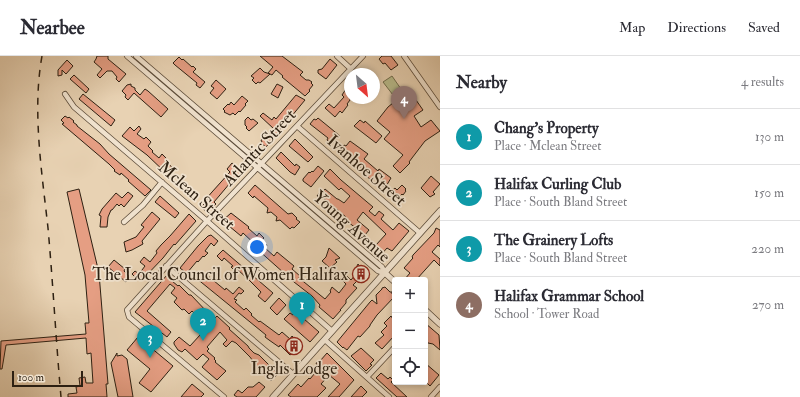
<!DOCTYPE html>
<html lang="en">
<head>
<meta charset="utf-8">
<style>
	:root { --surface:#fff; --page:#f2f2f3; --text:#2b2b33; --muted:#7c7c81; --line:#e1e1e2; --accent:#111827 }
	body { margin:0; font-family:"IM FELL Double Pica",serif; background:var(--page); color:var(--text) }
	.controls { position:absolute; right:12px; bottom:12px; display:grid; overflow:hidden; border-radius:4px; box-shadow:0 2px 6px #0003 }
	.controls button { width:36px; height:36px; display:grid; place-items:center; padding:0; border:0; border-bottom:1px solid var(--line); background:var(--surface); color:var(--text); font:20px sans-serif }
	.compass { position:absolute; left:344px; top:12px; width:36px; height:36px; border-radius:50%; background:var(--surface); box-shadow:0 2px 6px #0003; rotate:152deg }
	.scale { position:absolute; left:12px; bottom:10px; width:71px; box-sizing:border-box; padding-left:4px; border:2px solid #2d2012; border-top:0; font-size:11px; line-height:14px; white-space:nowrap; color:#2d2012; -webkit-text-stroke:3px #f0e2ce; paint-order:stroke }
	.you { position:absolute; left:257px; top:191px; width:14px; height:14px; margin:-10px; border:3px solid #fff; border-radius:50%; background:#1a73e8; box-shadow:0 0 0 6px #1a73e833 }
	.badge { display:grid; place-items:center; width:26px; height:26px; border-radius:50%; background:var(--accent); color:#fff; font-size:13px; font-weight:700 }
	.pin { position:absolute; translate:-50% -33px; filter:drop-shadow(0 1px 2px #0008) }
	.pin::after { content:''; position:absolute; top:21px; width:14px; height:12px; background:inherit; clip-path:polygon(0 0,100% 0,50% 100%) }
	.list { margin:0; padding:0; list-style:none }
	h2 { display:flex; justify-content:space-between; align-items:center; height:52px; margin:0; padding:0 16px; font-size:17px }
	h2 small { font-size:13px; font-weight:400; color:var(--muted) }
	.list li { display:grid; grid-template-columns:26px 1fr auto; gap:12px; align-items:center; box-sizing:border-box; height:56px; padding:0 16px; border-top:1px solid var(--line) }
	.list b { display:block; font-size:15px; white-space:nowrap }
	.list p { margin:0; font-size:13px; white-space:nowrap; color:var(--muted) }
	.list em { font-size:13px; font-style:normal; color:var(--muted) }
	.icon { flex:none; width:22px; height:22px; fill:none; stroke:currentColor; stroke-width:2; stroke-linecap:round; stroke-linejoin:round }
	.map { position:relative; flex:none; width:440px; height:341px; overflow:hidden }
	header { display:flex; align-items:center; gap:24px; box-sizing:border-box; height:56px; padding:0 20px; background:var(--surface); border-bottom:1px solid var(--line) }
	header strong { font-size:19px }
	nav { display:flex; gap:22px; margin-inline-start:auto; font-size:14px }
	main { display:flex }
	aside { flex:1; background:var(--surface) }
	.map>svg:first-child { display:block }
	.green { fill:#b8bb8b; stroke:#726e4e }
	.building { fill:#e59e83; stroke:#2d2012 }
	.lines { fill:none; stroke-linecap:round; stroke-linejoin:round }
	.minor-casing { stroke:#5c4c3a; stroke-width:6 }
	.tertiary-casing { stroke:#5c4c3a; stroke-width:7 }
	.minor { stroke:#f0e2ce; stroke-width:4.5 }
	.tertiary { stroke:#f0e2ce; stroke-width:5.5 }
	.rail { stroke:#2d2012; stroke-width:1.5; stroke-dasharray:7 7; stroke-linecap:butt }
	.labels { text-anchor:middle; stroke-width:3.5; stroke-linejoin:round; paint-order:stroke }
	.street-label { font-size:17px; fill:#2d2012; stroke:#f0e2ce }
	.poi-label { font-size:17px; fill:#2d2012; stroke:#f0e2ce; text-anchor:end }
</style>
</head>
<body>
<header>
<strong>Nearbee</strong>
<nav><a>Map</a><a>Directions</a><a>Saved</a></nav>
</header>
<main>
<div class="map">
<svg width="440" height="341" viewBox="0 0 440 341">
	<rect width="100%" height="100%" fill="#e8d2b3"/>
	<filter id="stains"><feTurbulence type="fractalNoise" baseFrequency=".005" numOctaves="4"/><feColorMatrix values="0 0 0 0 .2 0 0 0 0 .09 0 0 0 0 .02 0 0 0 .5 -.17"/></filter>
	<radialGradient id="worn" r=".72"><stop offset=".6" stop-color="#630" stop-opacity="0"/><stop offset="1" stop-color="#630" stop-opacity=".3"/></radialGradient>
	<path class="green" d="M392,20L401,33L393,39L383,26Z
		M265,113L380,212V213L264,114Z"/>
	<path class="building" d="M97,0H108V3L126,18L119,26L116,23L117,21L112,15H107L100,22L97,19L102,13L94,6L96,3Z
		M260,0H282L303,16L300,19L306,24H309L312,26L311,27L313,29L309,34L310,35L305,40L282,21L283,20L276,14L272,19L268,17L273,11Z
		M382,0H391L398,9L391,14L385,7L383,8L379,3Z
		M179,1L182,4L183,3L192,11L193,10L196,13L193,16L205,26L200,32L196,29L197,27L175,9L173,7Z
		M330,3L337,9L326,23L318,17V14L322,13Z
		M67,4L73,10L66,18L62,14V19L58,20V14Z
		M260,12L264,16L270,18L260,27L258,26L256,28L252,24L254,22L251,20Z
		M74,19L89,33L86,37L70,23Z
		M216,24L226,33L217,43L210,37L214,32L211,30Z
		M350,27V44L347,48L348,49L342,57L340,55L335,61L325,52L329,48L334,52L344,41L342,39Z
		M131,28V30L135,32V34L140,39L145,33L148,35L168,53L161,61L134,37L128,44L125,41L126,39L122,35L127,29Z
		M277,28L283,31L278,42L271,38Z
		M409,34L423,54L414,60L421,71L431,64L440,75L425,85L412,102L409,106L410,107L400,117L393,110L403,99L384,83L390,76L377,65L388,51Z
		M83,38L115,64L111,70L79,43Z
		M296,39L305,44L286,67L283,64L278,70L281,73L266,91L261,87L262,86L261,84L267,78L268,79L274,73L260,60L263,57L272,64L274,61L276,63Z
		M242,40L248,45L245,48L246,49L240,56L239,55L235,59L233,57L230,59L224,56L225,55L223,53L228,48L229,49L231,46L234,49Z
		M65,60L68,62L69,61L74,65L73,66L77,69V70L100,88L109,98L151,134L145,140L128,125L129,124L121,117L120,119L114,115L115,114L109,108L62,68L64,67L61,64Z
		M248,61L251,64L253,63L258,67L249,75L246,72L247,71L245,69V64Z
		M318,62L340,80L333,87L332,86L331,87L327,84L328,82L310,68L314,63L316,64Z
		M360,64L364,67L365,65L382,80L376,87L354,70Z
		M139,70L141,73L137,78L144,83L146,81L151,86L148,90L153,95L152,96L159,102L162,98L167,103L165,105L173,112L167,118L147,99L122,80L130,71L134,75Z
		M295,83L313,101L308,106L289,90Z
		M350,85L368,98L364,103L378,115L379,113L391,122L385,132L375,122L372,125L362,116V112L341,95L344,89L346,90Z
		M281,96L295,110L296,108L300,111L295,119L290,116L276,102Z
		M232,107L244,117L239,123L236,120L214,146L216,148L207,156L201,151L208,144L206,143L212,136L230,116L227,113Z
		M318,110L324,115L311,131L303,125V123L309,116L310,117L312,115L313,116Z
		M330,113L341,124L373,151L369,155L375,160L379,155L384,159L381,163L393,174L399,167L409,175L392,195L387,192L380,200L369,191L373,186L376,189L386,178L363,156L357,164L369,174L365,179L344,163L346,161L322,141L321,143L317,140L321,135L322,137L325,133L337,143H338L344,147L350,140L341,132L339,134L324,120Z
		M431,120L440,128L433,136L435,138L430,141L421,132Z
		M255,129L288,158L292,157L297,162L296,163L300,166L294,172L292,171L290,173L280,164L276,165L277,161L271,156L267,157L268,152L254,140L253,142L248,137Z
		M402,129L406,133L405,134L406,135L403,139L402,138L396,144L389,137L395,132L397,134Z
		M79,133L99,217L108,328H106L107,341H68V338L77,337L76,331L80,330L79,322L85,321L86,327H93L91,297L87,298L86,282L6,289L2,313H0L1,285L86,278L85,267H89L85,219L67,136Z
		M128,136L133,140L124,151L121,148L119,150L117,148L112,154H111L108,161L107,171H100L101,160L99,159L102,153L116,137L122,142Z
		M160,140L179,157L175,162L155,146Z
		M152,156L160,163L142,185L143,188L132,194L126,196L124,186L136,181L144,171L141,169Z
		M231,157L249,171L248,172L257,180L259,177L264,182L262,184L267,189L265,192L274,200L277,196L294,210L292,213L300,220L299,222L325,243L331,236L330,235L332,231L339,237L346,228L343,225L347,220L351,224L356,218L354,216L358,208L361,212L367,217V219L365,221L368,222L362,227L358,224L353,229L357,232L346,244V247L340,254H341L333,263L319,251L320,249L312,240L294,226L257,193L258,191L243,177L241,180L229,170L227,172L221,166Z
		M189,158L196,165L175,189L174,188L163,202L142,224L141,223L139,225L132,218L135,215L139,218L145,210L140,206L144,201L150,206L157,197L156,195L161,189L170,180Z
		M436,172L440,174V191L438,189L432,196L440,203V210L434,204L416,224H404L410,217L404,212L413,202L412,201L413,199L434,177Z
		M211,179L218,185L214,190L211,187L205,195L208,197L204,201L203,200L198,206L197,205L187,217L185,216L180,212L198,190L208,180Z
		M329,192L340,202L335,204L337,206L330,212L322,205L326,201Z
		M223,194L273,237L265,246L258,240L261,236L250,225L237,213L235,215L231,211L233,210L224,202L222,205L217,200Z
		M114,204L125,213L124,215L130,221L126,226L108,211Z
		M202,215L225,234L226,232L233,238L239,231L244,235L241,238L239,237L234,243L237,244L235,246L244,254L246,252L252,258L251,259L259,266L260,265L279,279L282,276L290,283L292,280L302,290L290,299L280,289L279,291L269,284L265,281L266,279L196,222Z
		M167,219L173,224L172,225L178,230L179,229L189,239H191L209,258L215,262L217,260L230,272L229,273L248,290L249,292L254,297L259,299L278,318L271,325L252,307L253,305L250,301L236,287L232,285L226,291L223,288L227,284L220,276L207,291L209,293L207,295L215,302L214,303L216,305L215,306L226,315L217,324L202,311L209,303L203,298L197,304L185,293L182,296L178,294L174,288V286L179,281L190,290L210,268L198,257L195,258L192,255L189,258L184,253L182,254L174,246L177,242L171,237L175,232L170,228L147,255L171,276L167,281L135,256Z
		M385,231L390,236H392V238L395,240L377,259L370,269V270L360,281L358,280L347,294L343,291V292L337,286L370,246L372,244L377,248L376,239L382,233V232Z
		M279,242L286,249L277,259L270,252Z
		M296,256L319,276L310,286L284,263L290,257L293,259Z
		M391,260L395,266V279L382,293L375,287L384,279L381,276L387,270L384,267Z
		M425,267L439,279L440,294L433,288L428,287L425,282Z
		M138,281L173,310L151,336L139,327L150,313L127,294Z
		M361,292L374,304L370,308L372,309L366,315L351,300Z
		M117,297V300L122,299L127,303L133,341H118L111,307Z
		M327,297L354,324L339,341H328L340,328L329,319L321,328L326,332L317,341H291L288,339L298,328L301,331L309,322L310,323L315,317L312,314L317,309L316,307L319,304L320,305Z
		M425,307L439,319L430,330L425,325Z
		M381,317L388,323L390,321L393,324L391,326L407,341H397L376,322Z
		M259,326L265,331L256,341H237L234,339L238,334L242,337L248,331H253Z
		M192,328L204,338L201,341H181Z
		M361,330L367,336L362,341H351Z"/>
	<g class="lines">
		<g class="minor-casing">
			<path id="minor" d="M127,0L378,215L385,217
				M136,0L382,211L385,217
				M337,0L351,13
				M404,0L440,51
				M65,38L74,51L207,165L332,275
				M297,70L420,177
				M124,166L143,149L162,126
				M166,210L293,318
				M325,284L389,341
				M367,321L395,291
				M224,341L129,261L127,254L207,165L363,0
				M431,341L440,331"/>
		</g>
		<g class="tertiary-casing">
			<path id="tertiary" d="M385,217L395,226
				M425,254L440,268
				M273,341L440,155"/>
		</g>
		<use href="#minor" class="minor"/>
		<use href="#tertiary" class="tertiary"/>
		<path class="rail" d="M42,0C32,55 42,117 48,172C53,228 56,285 61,341"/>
	</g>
	<defs>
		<g id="building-ring" transform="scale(0.9)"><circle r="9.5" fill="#f0e2ce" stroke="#8f2418" stroke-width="1.5"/><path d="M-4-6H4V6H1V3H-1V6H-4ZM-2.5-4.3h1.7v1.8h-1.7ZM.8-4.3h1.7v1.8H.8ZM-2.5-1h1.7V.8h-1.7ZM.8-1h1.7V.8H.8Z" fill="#8f2418"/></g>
	</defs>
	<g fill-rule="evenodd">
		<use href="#building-ring" x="361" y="218"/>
		<use href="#building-ring" x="294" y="290"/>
	</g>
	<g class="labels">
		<g class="street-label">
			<text transform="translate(259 91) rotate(-47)" y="6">Atlantic Street</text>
			<text transform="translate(367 114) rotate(41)" y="6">Ivanhoe Street</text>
			<text transform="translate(197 139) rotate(41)" y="6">Mclean Street</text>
			<text transform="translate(352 170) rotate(42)" y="6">Young Avenue</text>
		</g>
		<g class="poi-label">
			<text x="348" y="224">The Local Council of Women Halifax</text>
			<text x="294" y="318" text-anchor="middle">Inglis Lodge</text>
		</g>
	</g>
	<rect width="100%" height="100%" filter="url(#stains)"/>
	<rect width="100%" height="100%" fill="url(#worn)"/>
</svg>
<div class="controls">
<button>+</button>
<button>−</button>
<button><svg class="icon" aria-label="locate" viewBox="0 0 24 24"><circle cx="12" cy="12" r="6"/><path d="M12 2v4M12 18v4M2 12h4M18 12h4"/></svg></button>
</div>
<svg class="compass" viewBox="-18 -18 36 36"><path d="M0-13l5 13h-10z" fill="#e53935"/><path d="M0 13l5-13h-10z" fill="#7c7c81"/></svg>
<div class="scale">100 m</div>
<div class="you"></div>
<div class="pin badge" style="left:302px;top:269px;background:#0f9aa8">1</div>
<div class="pin badge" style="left:203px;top:285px;background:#0f9aa8">2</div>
<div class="pin badge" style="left:150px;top:302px;background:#0f9aa8">3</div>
<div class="pin badge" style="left:404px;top:63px;background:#8d6e63">4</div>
</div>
<aside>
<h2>Nearby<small>4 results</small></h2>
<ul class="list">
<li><span class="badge" style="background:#0f9aa8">1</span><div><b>Chang’s Property</b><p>Place · Mclean Street</p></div><em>130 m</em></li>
<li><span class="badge" style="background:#0f9aa8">2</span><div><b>Halifax Curling Club</b><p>Place · South Bland Street</p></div><em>150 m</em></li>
<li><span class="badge" style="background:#0f9aa8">3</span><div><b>The Grainery Lofts</b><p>Place · South Bland Street</p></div><em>220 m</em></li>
<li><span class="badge" style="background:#8d6e63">4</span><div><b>Halifax Grammar School</b><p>School · Tower Road</p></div><em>270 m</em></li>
</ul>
</aside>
</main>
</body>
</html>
